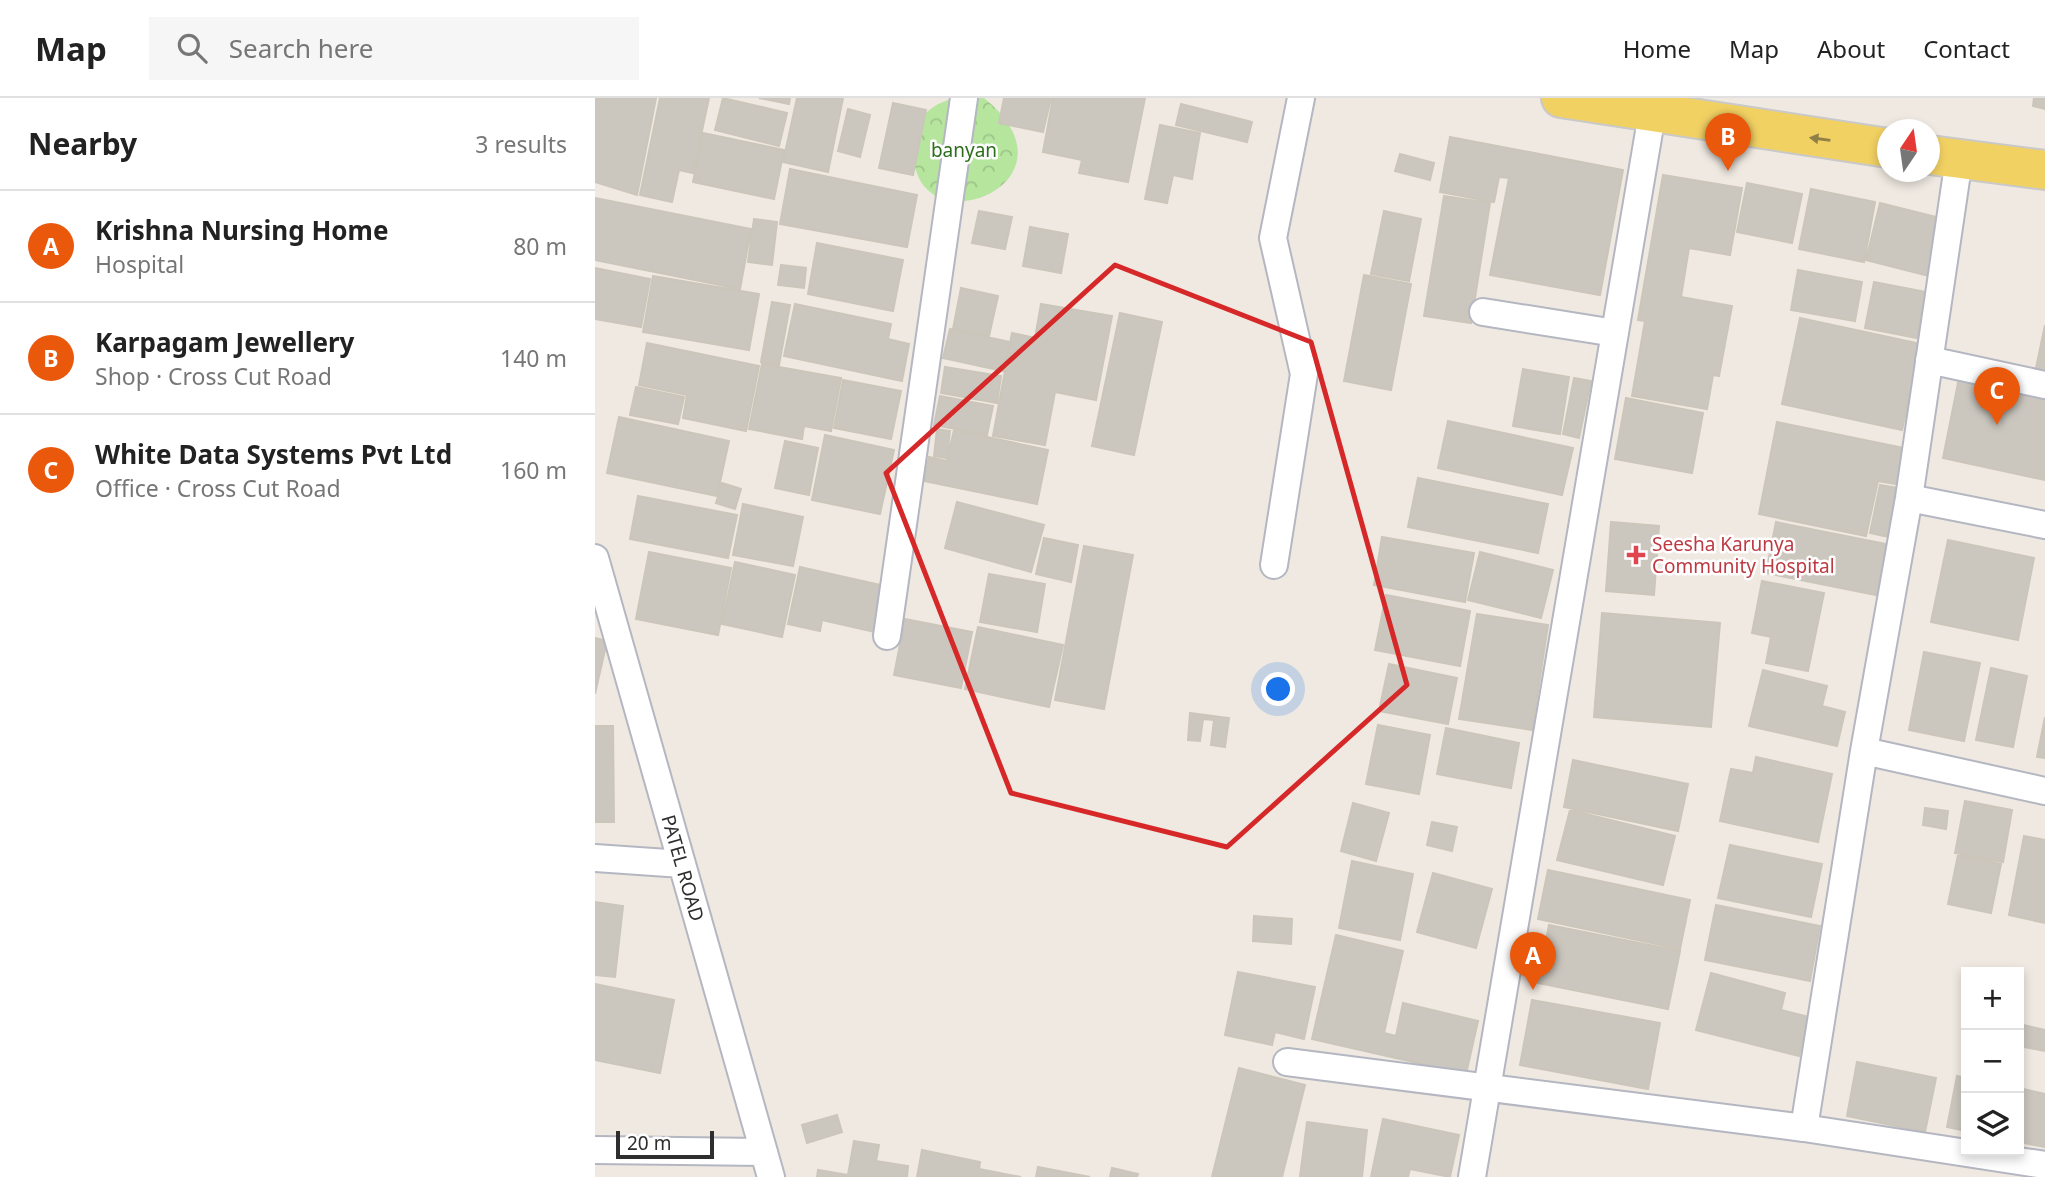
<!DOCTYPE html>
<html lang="en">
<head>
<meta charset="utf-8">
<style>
	:root { --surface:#fff; --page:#f6f6f6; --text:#222; --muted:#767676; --line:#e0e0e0; --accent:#ea580c }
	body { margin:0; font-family:"Noto Sans",sans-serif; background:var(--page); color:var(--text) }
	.controls { position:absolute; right:21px; bottom:21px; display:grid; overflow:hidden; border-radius:0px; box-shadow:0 4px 10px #0003 }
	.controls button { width:63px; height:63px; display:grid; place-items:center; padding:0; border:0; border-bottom:2px solid var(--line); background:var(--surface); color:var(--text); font:35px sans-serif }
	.compass { position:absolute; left:1282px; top:21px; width:63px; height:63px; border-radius:50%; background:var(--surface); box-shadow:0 4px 10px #0003; rotate:13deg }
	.scale { position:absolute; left:21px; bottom:18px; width:98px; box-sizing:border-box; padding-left:7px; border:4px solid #2e2e2e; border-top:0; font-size:19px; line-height:24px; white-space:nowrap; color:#2e2e2e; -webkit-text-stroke:5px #fff; paint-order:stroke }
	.you { position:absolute; left:684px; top:592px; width:24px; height:24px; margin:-18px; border:5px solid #fff; border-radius:50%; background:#1a73e8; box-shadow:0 0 0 10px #1a73e833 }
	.badge { display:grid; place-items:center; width:46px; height:46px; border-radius:50%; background:var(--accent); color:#fff; font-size:23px; font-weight:700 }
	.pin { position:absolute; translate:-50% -58px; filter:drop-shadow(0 2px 4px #0008) }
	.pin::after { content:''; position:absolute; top:37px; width:24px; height:21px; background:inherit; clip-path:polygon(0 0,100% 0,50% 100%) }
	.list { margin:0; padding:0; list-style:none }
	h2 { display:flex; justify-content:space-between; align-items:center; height:91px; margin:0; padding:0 28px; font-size:30px }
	h2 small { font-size:23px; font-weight:400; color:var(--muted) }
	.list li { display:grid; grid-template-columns:46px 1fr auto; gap:21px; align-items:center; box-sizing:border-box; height:112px; padding:0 28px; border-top:2px solid var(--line) }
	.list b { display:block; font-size:26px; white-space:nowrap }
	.list p { margin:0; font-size:23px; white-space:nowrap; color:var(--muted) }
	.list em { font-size:23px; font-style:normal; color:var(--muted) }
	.icon { flex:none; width:38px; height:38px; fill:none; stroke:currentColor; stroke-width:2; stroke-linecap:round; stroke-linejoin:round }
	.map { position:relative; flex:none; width:1450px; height:1079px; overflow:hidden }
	header { display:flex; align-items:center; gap:42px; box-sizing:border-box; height:98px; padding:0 35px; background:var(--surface); border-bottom:2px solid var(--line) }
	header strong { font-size:33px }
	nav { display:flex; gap:38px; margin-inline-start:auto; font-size:24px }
	.search { width:490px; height:63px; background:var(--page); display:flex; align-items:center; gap:18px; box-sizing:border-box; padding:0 24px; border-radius:0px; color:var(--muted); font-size:26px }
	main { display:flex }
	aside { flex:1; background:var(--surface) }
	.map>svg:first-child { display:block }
	.forest { fill:url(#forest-crowns) }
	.building { fill:#cbc7bf; stroke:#cbc5ba; stroke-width:2 }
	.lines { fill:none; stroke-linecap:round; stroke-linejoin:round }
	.minor-casing { stroke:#b4b7c1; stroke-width:30 }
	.primary-casing { stroke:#c9c9c9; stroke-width:42 }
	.minor { stroke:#fff; stroke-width:26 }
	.primary { stroke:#f2d163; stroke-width:38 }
	.oneway { fill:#908048 }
	.marked { fill:none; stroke:#d62828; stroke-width:5; stroke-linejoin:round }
	.health-dot { fill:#e0444e; stroke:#fff; stroke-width:2.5 }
	.labels { text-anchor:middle; stroke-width:5; stroke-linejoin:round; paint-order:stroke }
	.park-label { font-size:19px; fill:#2c6e1b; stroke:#fff }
	.health-label { font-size:19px; fill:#be3a42; stroke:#fff; text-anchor:start }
	.street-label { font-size:19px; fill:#2e2e2e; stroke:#fff }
</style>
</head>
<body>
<header>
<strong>Map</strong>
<div class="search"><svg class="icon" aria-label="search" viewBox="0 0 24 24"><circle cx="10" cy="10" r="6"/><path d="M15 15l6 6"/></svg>Search here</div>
<nav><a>Home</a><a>Map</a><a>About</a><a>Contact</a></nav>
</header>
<main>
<aside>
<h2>Nearby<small>3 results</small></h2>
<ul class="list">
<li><span class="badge">A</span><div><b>Krishna Nursing Home</b><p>Hospital</p></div><em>80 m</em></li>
<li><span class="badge">B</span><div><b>Karpagam Jewellery</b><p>Shop · Cross Cut Road</p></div><em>140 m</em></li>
<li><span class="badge">C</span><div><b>White Data Systems Pvt Ltd</b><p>Office · Cross Cut Road</p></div><em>160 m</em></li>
</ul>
</aside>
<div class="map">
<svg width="1450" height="1079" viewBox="0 0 1450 1079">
	<defs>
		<pattern id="forest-crowns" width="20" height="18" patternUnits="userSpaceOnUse" patternTransform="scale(1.75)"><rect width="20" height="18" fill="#b6e59e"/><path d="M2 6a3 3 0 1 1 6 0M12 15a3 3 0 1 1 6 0" fill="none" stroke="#9dc588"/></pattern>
	</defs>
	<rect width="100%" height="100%" fill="#efe9e1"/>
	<path class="forest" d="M360,0H389C500,90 300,160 320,38C323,16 340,5 360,0Z"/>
	<path class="building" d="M0,0H61L42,97L0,84Z
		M65,0H114L98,75L84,72L77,104L45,97Z
		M128,0L192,15L184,48L120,32Z
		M164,0H195L194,6Z
		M202,0H248L233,74L188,64Z
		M409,0H456L448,34L404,25Z
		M458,0H550L533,84L484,75L487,62L448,54Z
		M1439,0H1450V11L1438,8Z
		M298,5L331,12L318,77L284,70Z
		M586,6L657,24L652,44L581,27Z
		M253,11L275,17L265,59L243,53Z
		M565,27L605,35L597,81L578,77L572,105L550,101Z
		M108,35L189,52L179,101L98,84Z
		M855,39L1028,72L1005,197L895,177L914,80L904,79L899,104L845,94Z
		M805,56L839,65L835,82L800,73Z
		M195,71L322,97L312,149L185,126Z
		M1068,77L1147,90L1135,157L1094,150L1086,199L1137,208L1124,278L1118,277L1112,311L1037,298L1050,223L1043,222Z
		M1152,85L1207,96L1197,145L1142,134Z
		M1216,91L1280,104L1269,164L1204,151Z
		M849,98L895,105L876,225L829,218Z
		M0,100L156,131L145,191L0,162Z
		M1285,105L1349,121L1334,178L1271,162Z
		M384,113L417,119L410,151L377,145Z
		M789,113L826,121L814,183L776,176Z
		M159,121L182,124L177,167L153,164Z
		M435,129L473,136L466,175L428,168Z
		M222,145L308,162L298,213L213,196Z
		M186,167L211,170L209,190L183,187Z
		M0,170L55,181L46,229L0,221Z
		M1203,172L1267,184L1260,223L1196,212Z
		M769,177L816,186L796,292L749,283Z
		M58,178L164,196L154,252L48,234Z
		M1279,184L1331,194L1322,240L1270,230Z
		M366,190L403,198L394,238L358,231Z
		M177,204L195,207L184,267L166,264Z
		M200,206L296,226L293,241L314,246L307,283L189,258Z
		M446,206L517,218L501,302L460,294L450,347L398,338L417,235L440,240Z
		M525,215L567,224L539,357L497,348Z
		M1205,220L1326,246L1307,332L1187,306Z
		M1450,227V277L1440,275Z
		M355,231L415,244L408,273L348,260Z
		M52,245L164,268L151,333L88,320L92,297L44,287Z
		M167,266L246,280L236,333L209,328L207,341L154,331Z
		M350,269L406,278L402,305L346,295Z
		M928,271L974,279L965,336L918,328Z
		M1365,275L1450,293V382L1348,360Z
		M979,280L996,283L984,340L968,336Z
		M248,282L306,293L296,341L239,330Z
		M41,289L89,299L83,326L35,317Z
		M345,298L398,308L392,337L339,327Z
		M1031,300L1108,315L1097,375L1020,361Z
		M24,319L134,343L122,398L12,375Z
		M853,323L978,350L967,397L843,370Z
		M1182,324L1309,350L1301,386L1283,383L1271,438L1164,416Z
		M342,331L355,333L352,360L339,358Z
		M359,332L453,352L442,406L329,383L334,359L352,363Z
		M230,337L299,352L285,416L217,402Z
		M190,343L223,350L214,397L180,390Z
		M823,380L953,406L943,455L813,429Z
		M127,385L146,391L140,411L121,405Z
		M1285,387L1304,390L1294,439L1275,435Z
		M43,398L142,417L133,460L35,441Z
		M362,404L449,427L436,474L350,450Z
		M148,406L208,419L198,468L138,457Z
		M1016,424L1064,428L1059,497L1011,493Z
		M1181,424L1296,447L1286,498L1171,475Z
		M787,439L879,455L870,504L779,487Z
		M449,440L483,447L476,484L441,476Z
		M1353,442L1439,460L1423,542L1336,524Z
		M489,448L538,457L509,611L460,602Z
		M54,454L136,470L123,537L41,521Z
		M885,454L958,472L946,520L873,502Z
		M140,464L200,477L187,539L127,526Z
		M205,469L290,488L280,534L227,522L225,533L193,526Z
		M394,476L450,486L442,534L385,524Z
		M1167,483L1229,495L1213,573L1171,565L1176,539L1157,535Z
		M791,497L875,513L865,568L780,552Z
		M1007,515L1125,525L1116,629L999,619Z
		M882,516L953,527L937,632L864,621Z
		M310,521L377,534L366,590L299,577Z
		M383,529L468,547L454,609L370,591Z
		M0,540L12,543L0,596Z
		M1329,554L1385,565L1369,643L1314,632Z
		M794,566L862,580L853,626L784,613Z
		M1396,570L1432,578L1418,649L1381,642Z
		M1168,572L1232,588L1227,608L1250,614L1242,648L1154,628Z
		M595,615L634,620L630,649L616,647L619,622L608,621L605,643L593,642Z
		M1450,619V660L1442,659Z
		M783,627L835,637L824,696L771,686Z
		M0,628H18L19,724H0Z
		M851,630L924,645L916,690L842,676Z
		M1161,659L1237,676L1223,744L1125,723L1136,671L1158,675Z
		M978,662L1093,686L1083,733L969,709Z
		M1370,703L1417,712L1408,764L1360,755Z
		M758,705L794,715L781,763L746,753Z
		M1330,710L1353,713L1351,731L1328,727Z
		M975,712L1080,738L1068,787L962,762Z
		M837,724L862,729L857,753L832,747Z
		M1429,738L1450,742V825L1414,817Z
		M1135,747L1227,766L1216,819L1123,800Z
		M1363,757L1406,766L1396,815L1353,806Z
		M757,763L818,776L805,842L744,830Z
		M953,772L1095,802L1085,851L943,821Z
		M838,775L897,791L881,850L822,834Z
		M0,804L28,808L20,879L0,877Z
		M1121,807L1225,828L1215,883L1110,862Z
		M659,818L697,821L696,846L658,843Z
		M954,827L1085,853L1073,911L943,885Z
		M741,837L808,853L789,935L801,938L808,905L883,923L871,976L717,941Z
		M643,874L720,889L709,941L680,934L677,947L630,937Z
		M1116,875L1190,895L1186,912L1214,919L1204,958L1101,932Z
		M0,886L79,902L65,975L0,962Z
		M937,902L1065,925L1053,991L925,967Z
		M1424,926L1450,932V953L1424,948Z
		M1262,964L1341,980L1330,1034L1252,1018Z
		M644,970L710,987L687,1079H617Z
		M1362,978L1371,980V1033L1352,1029Z
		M1424,990L1450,996V1049L1424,1044Z
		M242,1017L247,1034L212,1045L207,1027Z
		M788,1021L864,1037L855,1079L815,1071L813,1079H776Z
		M712,1024L772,1032L767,1079H705Z
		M259,1043L284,1047L281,1063L313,1068L312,1079H222L223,1072L253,1077Z
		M327,1052L385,1064L384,1071L426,1079H322Z
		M443,1069L495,1079H441Z
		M517,1070L543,1076L542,1079H515Z"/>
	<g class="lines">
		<g class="minor-casing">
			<path id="minor" d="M888,214L1020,235
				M1334,262L1450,287
				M1314,400L1450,427
				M0,460L176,1079
				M679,467L709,276L678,140L706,0
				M292,538L369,0
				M1269,653L1450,693
				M0,760L87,766
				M692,964L1209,1030L1450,1067
				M1209,1030L1269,653L1314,400L1364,61
				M0,1052L169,1054
				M877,1079L1057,16"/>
		</g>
		<g class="primary-casing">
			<path id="primary" d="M966,0L1293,50
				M1335,57L1450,72"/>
		</g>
		<use href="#minor" class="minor"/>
		<use href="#primary" class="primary"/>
	</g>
	<defs><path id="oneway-solid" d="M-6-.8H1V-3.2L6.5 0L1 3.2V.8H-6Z" transform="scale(1.75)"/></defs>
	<use class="oneway" href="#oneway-solid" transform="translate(1225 41) rotate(-172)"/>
	<path class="marked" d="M520,167L716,244L812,587L632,749L416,695L291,375Z"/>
	<path class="health-dot" d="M1037.5 446.5h7v7h7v7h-7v7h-7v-7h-7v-7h7z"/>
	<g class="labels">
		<g class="park-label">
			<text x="369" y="59">banyan</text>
		</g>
		<g class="health-label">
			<text x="1057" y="453">Seesha Karunya<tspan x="1057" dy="22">Community Hospital</tspan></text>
		</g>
		<g class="street-label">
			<text transform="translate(88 770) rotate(74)" y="7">PATEL ROAD</text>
		</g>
	</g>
</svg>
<div class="controls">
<button>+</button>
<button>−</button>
<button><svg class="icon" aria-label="layers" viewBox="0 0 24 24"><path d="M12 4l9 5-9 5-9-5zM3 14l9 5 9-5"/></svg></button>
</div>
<svg class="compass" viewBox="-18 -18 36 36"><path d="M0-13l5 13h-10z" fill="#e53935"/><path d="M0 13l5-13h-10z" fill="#767676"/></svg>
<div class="scale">20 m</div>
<div class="you"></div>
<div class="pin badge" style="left:938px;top:892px">A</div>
<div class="pin badge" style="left:1133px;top:73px">B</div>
<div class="pin badge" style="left:1402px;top:327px">C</div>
</div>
</main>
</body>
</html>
